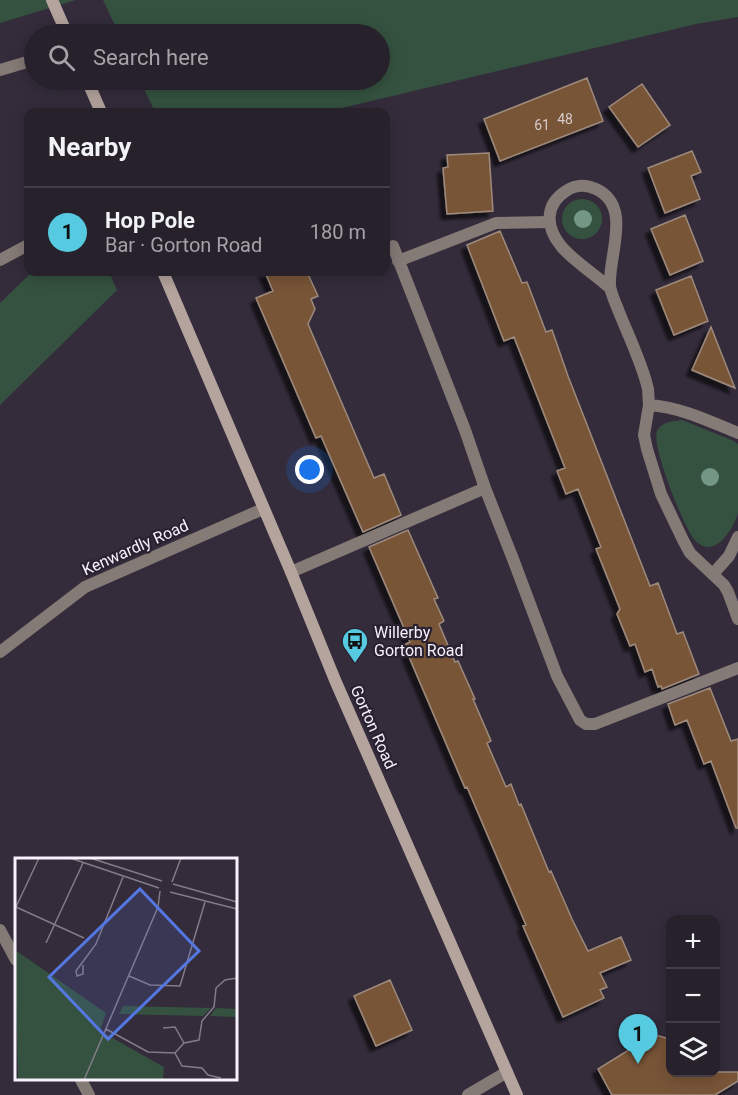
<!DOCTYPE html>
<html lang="en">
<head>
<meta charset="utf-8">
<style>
	:root { --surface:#27212c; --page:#332e38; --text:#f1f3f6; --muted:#a4a3a9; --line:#433e48; --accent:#55cae0 }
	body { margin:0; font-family:Roboto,sans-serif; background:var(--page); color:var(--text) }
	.controls { position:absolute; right:18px; bottom:18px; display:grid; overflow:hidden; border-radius:12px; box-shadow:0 3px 15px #0003 }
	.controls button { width:54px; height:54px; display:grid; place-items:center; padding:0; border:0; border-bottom:2px solid var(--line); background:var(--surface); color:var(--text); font:30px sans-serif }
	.you { position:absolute; left:310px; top:470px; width:21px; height:21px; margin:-15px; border:4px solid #fff; border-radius:50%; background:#1a73e8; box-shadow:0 0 0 9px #1a73e833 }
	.badge { display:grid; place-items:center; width:39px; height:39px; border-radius:50%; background:var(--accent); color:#111; font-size:20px; font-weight:700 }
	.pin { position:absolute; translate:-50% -50px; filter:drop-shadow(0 2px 3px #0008) }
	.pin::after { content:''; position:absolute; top:32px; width:21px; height:18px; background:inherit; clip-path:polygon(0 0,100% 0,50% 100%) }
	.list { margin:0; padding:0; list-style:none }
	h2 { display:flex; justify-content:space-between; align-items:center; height:78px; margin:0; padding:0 24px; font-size:26px }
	h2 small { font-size:20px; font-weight:400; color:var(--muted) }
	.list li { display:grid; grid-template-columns:39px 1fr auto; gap:18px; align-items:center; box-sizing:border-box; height:90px; padding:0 24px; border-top:2px solid var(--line) }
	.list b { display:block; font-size:22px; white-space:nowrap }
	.list p { margin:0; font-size:20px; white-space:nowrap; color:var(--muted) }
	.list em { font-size:20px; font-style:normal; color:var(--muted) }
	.icon { flex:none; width:33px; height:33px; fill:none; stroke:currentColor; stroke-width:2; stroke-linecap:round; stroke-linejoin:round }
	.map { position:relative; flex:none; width:738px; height:1095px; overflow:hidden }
	.search { position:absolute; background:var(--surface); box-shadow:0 3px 15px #0003; left:24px; top:24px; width:366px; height:66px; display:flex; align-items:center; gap:15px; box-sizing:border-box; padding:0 21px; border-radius:33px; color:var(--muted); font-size:22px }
	.panel { position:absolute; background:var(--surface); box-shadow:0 3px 15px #0003; left:24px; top:108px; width:366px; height:168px; border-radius:12px }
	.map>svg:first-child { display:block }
	.green { fill:#355240 }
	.building { fill:#795539; stroke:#9d8a7c; stroke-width:1.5; filter:url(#shadow) }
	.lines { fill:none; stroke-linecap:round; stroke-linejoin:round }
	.service { stroke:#847a76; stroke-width:12 }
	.minor { stroke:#847a76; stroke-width:12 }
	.secondary { stroke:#b4a49d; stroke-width:12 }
	.tree { fill:#749785 }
	.labels { text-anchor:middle; stroke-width:4.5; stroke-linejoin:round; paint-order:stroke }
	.number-label { font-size:14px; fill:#d8cbcb }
	.street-label { font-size:16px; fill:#f7f2fc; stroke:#2a2231 }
	.poi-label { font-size:16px; fill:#f7f2fc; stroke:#2a2231; text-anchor:start }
	.inset-road { fill:none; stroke:#827b88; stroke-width:1.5 }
	.view { fill:#5477e1; fill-opacity:0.15; stroke:#5477e1; stroke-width:3 }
	.inset-edge { fill:none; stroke:#f7f2fc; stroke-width:3 }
</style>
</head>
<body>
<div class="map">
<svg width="738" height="1095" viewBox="0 0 738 1095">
	<defs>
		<filter id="shadow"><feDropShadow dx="-5.5" dy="5.5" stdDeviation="1.5" flood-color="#0009"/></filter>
	</defs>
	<rect width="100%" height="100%" fill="#342c3b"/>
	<path class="green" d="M0,0H76L0,23Z
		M103,0H738V17L696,24L325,112H155L140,80H380V34H119Z
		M562 219a20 20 0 1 1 40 0a20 20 0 1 1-40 0Z
		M32,272H109L117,290L0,405V303Z
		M682,420L734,441L738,444C738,461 738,477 738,494C738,500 738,507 738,513C733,530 713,562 694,539C683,525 651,446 657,431C661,422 673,421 682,420Z"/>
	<path class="building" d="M587,78L603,121L500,161L484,119Z
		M642,84L670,125L638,147L609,107Z
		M692,151L701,172L691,176L700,199L665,213L648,168Z
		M489,153L493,211L447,214L443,168L448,167L447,155Z
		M685,215L703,261L670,275L651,229Z
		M500,231L522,283L527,282L546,332L552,330L568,376L650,586L658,583L677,634L683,632L699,674L662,689L661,686L658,687L652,669L645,672L635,644L630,646L617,614L620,609L596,549L601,547L578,489L566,494L557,471L565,468L514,337L504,341L467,245Z
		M265,272H307L318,296L311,299L315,309L308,324L374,478L384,474L401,515L363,532L321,436L316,438L256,298L273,291Z
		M691,276L708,321L674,335L656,290Z
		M711,327L735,388L692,370Z
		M408,530L438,598L434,599L444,621L439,624L455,662L458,661L475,699H473L491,741L487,743L506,787L511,784L519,805L521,804L549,872L551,871L572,919L588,951L621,937L631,960L600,973L607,987L600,990L604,998L563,1017L523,926L526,925L490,841L467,787L465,788L404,645L410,642L369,547Z
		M710,688L731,741L738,739V828H736L711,761L704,764L687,720L675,725L668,704Z
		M390,980L412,1030L376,1046L354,996Z
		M638,1030L670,1039V1072H738V1081L715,1095H612L598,1069L632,1048Z"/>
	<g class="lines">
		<path class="service" d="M393,246L465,430L485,488L513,559L557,676L580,720L586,724H595L738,668
			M0,260L28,245
			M398,261L496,223L549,222
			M291,572L485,488
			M468,1095L507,1072"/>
		<path class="minor" d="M0,70L34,60
			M610,288C596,275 572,260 561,246C546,228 544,205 566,191C575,185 585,184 596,189C633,206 608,256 610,286C611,294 616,304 619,312C629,337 642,363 648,389L649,405L644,435L647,449L661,494L683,540L690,553L724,585L728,592L738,619
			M649,405C680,407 709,421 738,433
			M713,574L729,556L738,537
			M0,652L85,587L263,509
			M0,930L16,960
			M80,1078L89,1095"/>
		<path class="secondary" d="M52,0L67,34
			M87,80L101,112
			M163,272L291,572L335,680L517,1095"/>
	</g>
	<g class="tree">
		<circle cx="583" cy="219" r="9"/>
		<circle cx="710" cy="477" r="9"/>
	</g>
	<defs>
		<g id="bus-pin" transform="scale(1.35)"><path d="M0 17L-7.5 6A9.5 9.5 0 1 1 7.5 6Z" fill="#55cae0" stroke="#2a2231"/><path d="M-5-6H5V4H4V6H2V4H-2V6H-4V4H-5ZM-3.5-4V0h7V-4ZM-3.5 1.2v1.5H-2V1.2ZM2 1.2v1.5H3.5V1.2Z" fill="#111"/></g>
	</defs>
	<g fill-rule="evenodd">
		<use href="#bus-pin" x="355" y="641"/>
	</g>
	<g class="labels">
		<g class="number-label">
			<text x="565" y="124">48</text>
			<text x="542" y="130">61</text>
		</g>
		<g class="street-label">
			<text transform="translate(135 547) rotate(-24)" y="6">Kenwardly Road</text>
			<text transform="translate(374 727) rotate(66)" y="6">Gorton Road</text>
		</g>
		<g class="poi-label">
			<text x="374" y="638">Willerby<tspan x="374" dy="18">Gorton Road</tspan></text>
		</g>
	</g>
	<g transform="translate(15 858)">
		<rect width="222" height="222" fill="#342c3b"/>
		<path d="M0,92L91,155L85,173L149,209L148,222H3ZM108,148L196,150L188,158L104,156ZM201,150L222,151V159L195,158Z" fill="#355240"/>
		<path class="inset-road" d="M55,0L144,30M75,0L147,23M157,24L166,0M158,26L222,44M155,34L222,51M1,49L69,80M0,51L24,0M31,85L68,5M68,107V116L62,118L61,113L81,86L108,19M114,118L135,127L165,128L190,44M148,170L160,169L169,185M91,171L133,194L160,195L169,185L184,182L187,163L199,149L201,130L210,122L222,120M160,195L167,208L187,210L193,217L206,220M69,222L143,49L145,33"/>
		<path class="view" d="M125,31L184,93L93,181L34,119Z"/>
		<rect width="222" height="222" class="inset-edge"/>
	</g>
</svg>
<div class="controls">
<button>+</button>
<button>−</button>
<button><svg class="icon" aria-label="layers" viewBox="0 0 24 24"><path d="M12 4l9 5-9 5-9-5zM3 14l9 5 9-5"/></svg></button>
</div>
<div class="you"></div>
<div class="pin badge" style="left:638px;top:1064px">1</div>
<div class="search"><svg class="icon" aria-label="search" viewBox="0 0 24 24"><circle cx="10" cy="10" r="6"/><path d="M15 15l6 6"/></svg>Search here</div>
<section class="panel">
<h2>Nearby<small></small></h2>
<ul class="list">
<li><span class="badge">1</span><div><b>Hop Pole</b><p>Bar · Gorton Road</p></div><em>180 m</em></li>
</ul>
</section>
</div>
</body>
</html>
